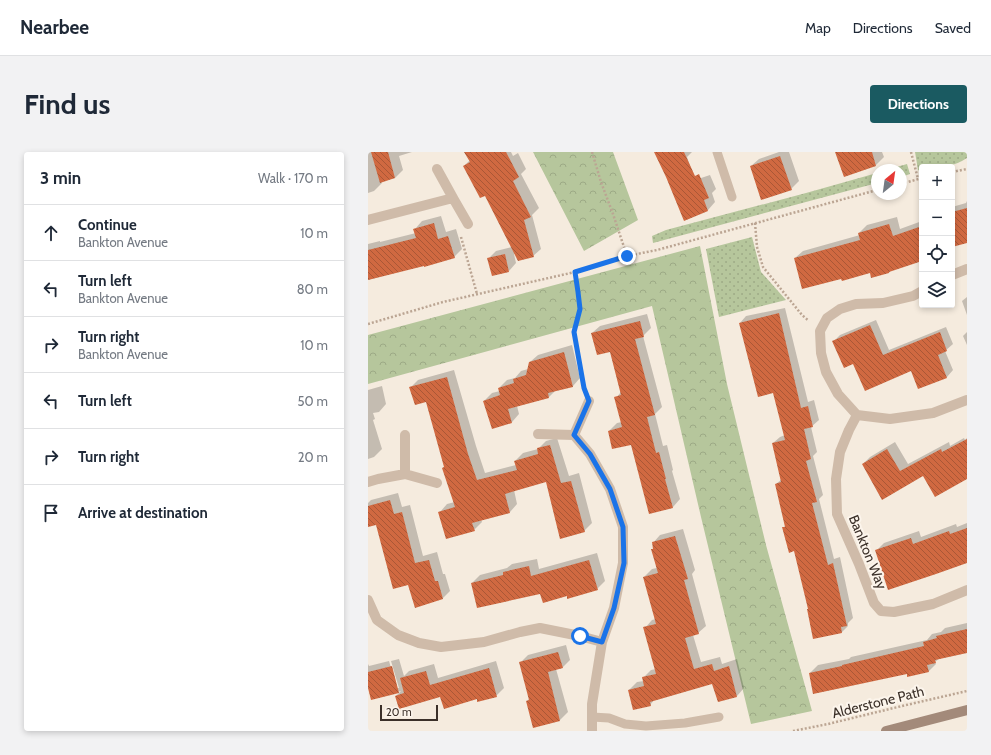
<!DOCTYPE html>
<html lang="en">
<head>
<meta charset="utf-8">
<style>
	:root { --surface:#fff; --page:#f2f2f3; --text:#1f2937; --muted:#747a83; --line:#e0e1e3; --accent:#1a5a61 }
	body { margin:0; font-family:Cabin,sans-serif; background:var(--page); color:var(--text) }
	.controls { position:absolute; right:12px; top:12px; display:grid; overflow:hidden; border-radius:4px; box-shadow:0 2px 6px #0003 }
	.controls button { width:36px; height:36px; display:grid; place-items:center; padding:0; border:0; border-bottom:1px solid var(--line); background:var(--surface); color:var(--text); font:20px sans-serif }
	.compass { position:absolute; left:503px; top:12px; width:36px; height:36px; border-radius:50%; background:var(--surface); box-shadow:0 2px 6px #0003; rotate:29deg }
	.scale { position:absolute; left:12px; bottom:10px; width:58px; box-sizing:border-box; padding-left:4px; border:2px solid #3b3029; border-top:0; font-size:11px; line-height:14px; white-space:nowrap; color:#3b3029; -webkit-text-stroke:3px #fcf5ec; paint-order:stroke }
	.stop { position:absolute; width:12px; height:12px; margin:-9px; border:3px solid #1a73e8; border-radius:50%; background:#fff }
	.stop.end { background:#1a73e8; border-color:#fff; box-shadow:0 1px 4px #0008 }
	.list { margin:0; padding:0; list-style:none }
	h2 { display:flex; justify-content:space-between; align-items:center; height:52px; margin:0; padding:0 16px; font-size:17px }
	h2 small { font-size:13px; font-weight:400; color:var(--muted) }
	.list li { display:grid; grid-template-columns:26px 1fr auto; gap:12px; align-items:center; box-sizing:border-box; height:56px; padding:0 16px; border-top:1px solid var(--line) }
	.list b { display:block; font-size:15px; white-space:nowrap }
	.list p { margin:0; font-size:13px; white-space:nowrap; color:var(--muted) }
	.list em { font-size:13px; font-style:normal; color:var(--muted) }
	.icon { flex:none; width:22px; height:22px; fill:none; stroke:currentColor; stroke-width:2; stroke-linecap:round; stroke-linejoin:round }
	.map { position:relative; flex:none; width:599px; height:579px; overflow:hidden; border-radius:4px }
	header { display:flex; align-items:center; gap:24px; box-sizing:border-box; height:56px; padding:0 20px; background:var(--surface); border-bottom:1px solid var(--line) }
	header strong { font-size:19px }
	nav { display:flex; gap:22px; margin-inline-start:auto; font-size:14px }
	.intro { display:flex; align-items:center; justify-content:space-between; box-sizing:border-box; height:96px; padding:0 24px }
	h1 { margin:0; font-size:28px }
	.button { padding:10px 18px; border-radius:4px; background:var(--accent); color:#fff; font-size:14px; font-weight:700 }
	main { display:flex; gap:24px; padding:0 24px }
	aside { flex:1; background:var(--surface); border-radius:4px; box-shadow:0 2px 6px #0003 }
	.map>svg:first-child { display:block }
	.grass { fill:url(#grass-dots) }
	.forest { fill:url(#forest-crowns) }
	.shadow { fill:#0003 }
	.building { fill:url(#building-back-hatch) }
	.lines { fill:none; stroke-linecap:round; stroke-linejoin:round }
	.path { stroke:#bba593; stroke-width:2.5; stroke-dasharray:2 2; stroke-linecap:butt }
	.lane { stroke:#cfbba9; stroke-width:9 }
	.street { stroke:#cfbba9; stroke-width:10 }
	.secondary { stroke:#a38a7a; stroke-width:10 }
	.route { stroke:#1a73e8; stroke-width:5 }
	.labels { text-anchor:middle; stroke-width:4; stroke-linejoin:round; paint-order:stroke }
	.street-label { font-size:14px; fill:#3b3029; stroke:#fcf5ec }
</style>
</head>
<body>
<header>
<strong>Nearbee</strong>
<nav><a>Map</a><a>Directions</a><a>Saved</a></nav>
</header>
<div class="intro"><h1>Find us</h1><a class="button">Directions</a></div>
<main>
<aside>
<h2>3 min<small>Walk · 170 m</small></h2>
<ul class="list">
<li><svg class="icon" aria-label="ahead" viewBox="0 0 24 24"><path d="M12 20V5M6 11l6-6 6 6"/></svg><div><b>Continue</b><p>Bankton Avenue</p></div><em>10 m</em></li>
<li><svg class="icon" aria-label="left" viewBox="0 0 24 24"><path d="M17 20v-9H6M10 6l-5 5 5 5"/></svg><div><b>Turn left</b><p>Bankton Avenue</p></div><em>80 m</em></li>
<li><svg class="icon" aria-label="right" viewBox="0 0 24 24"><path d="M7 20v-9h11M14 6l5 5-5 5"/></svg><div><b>Turn right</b><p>Bankton Avenue</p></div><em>10 m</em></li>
<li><svg class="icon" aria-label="left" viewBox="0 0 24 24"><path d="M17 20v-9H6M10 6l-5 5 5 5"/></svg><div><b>Turn left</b></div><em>50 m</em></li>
<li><svg class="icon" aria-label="right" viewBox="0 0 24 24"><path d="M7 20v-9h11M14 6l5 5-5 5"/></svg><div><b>Turn right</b></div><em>20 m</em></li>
<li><svg class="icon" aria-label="arrive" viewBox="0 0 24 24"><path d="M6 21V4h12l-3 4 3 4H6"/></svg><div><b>Arrive at destination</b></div></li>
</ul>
</aside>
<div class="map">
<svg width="599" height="579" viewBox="0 0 599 579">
	<defs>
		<pattern id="grass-dots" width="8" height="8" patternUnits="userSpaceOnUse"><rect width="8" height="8" fill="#b6c69c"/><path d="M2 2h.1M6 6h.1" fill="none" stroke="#9daa86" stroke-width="1.8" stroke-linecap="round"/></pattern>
		<pattern id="forest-crowns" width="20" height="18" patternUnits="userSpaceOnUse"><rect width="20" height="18" fill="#b6c69c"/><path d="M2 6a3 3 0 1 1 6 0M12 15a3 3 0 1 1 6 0" fill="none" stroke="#9daa86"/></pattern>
		<pattern id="building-back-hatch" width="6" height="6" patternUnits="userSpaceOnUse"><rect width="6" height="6" fill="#d06941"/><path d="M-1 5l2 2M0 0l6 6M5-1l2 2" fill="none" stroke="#aa5736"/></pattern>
	</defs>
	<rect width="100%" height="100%" fill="#f5ebde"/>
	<path class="grass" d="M547,0H599V6C584,16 571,15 554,15V20L550,18Z
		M539,12L542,22L533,25V18H518Z
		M509,21V31L285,91L284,84L298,78L438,41Z
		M384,85L393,120L418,148L351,165L338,97Z"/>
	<path class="forest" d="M165,0H245L270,68L216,99Z
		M332,94L359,232L398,393L444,559L383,572L333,365L284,154L0,232V183Z"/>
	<path class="shadow" d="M0,0H44L31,4L35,18L27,26L13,29L14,31L6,39L0,41Z
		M98,0H143L145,4L150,1L158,17L153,22L171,56L164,63L173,97L165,104L146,102L148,111L141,119L120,107L128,99L144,95L117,42L96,14L102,8Z
		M287,0H324L319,5L327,28L342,23L348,37L344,41L347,50L340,58L317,68L299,25Z
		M411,0H421L431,29L423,37L383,14L391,7Z
		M468,0H514L516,5L508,13L476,24Z
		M599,49V90L584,94V55L598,51Z
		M73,64L78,80L88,77L94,97L86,105L0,128V92L12,89V90L48,81L47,77L54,69Z
		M529,65L532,77L554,69V108L523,118L521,121L427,106L435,99L492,83L491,81L499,73Z
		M599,145V163L594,149Z
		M417,156L440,250L446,248L451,268L443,275L449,300L445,304L455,343L451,347L466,407L472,405L485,466L480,471V474L474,480L441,456L427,398L415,376L418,373L408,332L414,327L405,291L412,285L417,283L406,240L372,171L378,164Z
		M279,162L283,176L275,184L294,255L287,262L295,294L299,293L305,318L304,319L312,347L305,355L282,361L263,291L241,279L249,271L254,270L248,246L253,240L242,198L224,181L232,174Z
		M508,168L521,198L578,175L585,192L577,199L585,218L579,225L551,236L543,218L485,211L466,189L472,183Z
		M599,180V193L595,184Z
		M204,193L212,226L205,234L188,238L181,245L149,254L151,262L144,270L116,249L124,241L132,239L131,236L139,228L147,226L153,219L160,217L162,210L170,203Z
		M86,218L108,294L117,321L148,313L147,309L155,301L170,297L178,289L189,286L201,324L211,321L224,371L216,379L178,329L146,338L149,352L142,360L113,367L114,370L106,378L72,360L79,352L87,350L59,249L43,235L50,228Z
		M14,234L18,252L11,260L5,261L7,267L5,268L14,297L6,305L0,307V238Z
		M596,286L597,288L599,286V326L555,322L515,346L495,312L502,305L527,290L540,312L581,290L582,294Z
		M30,341L34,355L42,353L55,404L69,400L75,422H77L82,439L75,446L41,432L9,372L0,374V351L3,348Z
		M599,371V410L508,399L516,391L551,379L553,385L588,372L589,375Z
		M315,377L327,418L324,422L338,474L330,481L325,483L333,510L352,505L354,512L369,507L376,536L369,544L350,549L345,531L287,547L282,553L261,538L269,530L276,529L275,526L283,518L288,517L277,476L284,468L288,467L276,425L284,417L289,416L284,398L286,395L285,391L292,383Z
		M229,401L237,429L229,437L199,443L104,431L112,423L139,416L144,412L169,407L171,417Z
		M599,471V500L572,506L567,510L568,512L560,520L539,521H442L450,513L481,507L483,505L559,488L564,482L573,480L577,476Z
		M198,493L202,508L194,516L188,517L200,560L192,568L166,575L159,549L162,546L152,511L160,503Z
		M31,507L36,524L41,519L66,512L70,526L128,509L136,536L128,544L109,546L72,544H28L33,539L4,547L1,537H0V512L1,514L21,509L29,536H31L23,509Z"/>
	<path class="building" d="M3,0H20L27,26L12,31Z
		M96,0H138L151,25L145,29L163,65L156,68L166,105L150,109L117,44L112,46L95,14L102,10Z
		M286,0H316L327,24L331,22L341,46L336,48L340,59L316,69L298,25Z
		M467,0H504L508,14L476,25Z
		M412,4L424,38L393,48L382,14Z
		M599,56V91L584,95V60Z
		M66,71L70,87L80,84L87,106L56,115V114L0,128V98L48,86L45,77Z
		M521,72L525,84L554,74V109L521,120V121L503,126L502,121L474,129L473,127L434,137L426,106L492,88L490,81Z
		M137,102L141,120L124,124L119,106Z
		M411,161L433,256L440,254L445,275L436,277L443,307L438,309L449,350L444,351L460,413L465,411L479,474L473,475L474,481L445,487L439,457H440L426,399L421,401L414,375H417L407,332L413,330L404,291L417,288L405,241L390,245L371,171Z
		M272,169L276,185L267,187L287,263L279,265L288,301L291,300L298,327H297L305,356L281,362L263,293L244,297L240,279L254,275L246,245L253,243L242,200L229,203L223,181Z
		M502,173L515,203L572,180L579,199L570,203L579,226L550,237L543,219L497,239L485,212L476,216L464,189Z
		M196,200L205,235L180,241L181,246L140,257L144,271L124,277L115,249L132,243L130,236L146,231L145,227L158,223L161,210Z
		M79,225L100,302L109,328L149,318L146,309L170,302L169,296L182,293L193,331L203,329L217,380L192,387L178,330L137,342L142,361L104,371L107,379L78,387L70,360L87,355L74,316L76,315L58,250L47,253L41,235Z
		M599,287V327L567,345L555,324L514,348L494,312L519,297L532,319L573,297L574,300Z
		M22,348L26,362L34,360L47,411L61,408L67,429H70L75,447L47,456L40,433L25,437L8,373L0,375V354Z
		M599,376V411L568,422L520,438L507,398L543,386L545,392L581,379L582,382Z
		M307,384L320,427L316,428L331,482L317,486L326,517L344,512L346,519L361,514L369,545L350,550L344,532L282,550L283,554L265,558L260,538L276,534L274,525L288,522L275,475L288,472L275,425L290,421L283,397H285L284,390Z
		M221,408L230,438L199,447V444L175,451L172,442L109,456L103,431L135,423V420L161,414L163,424Z
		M599,477V501L567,508L568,511L559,513L561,520L539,525V522L445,542L441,521L474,514V513L556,494L555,490L569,486L568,484Z
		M190,500L195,516L180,520L192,569L165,576L158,549L161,548L151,510Z
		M24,514L31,541L3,548L0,536V520Z
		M121,516L129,545L109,550V547L76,557L72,545L31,557L27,544L36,541L32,526L58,519L62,533Z"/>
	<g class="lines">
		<path class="path" d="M224,0L233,30L245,62L259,104
			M543,0L550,27
			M584,20L599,17
			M533,32L554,26
			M387,71L389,95L395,115L434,163L441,169
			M93,85L109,142
			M207,120L210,140L212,157L206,180L216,236
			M0,172L75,150L207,120L259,104L289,98L509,38
			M425,579L460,572L534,554L599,539"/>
		<path class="lane" d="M349,0L364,45
			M224,565L241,566L257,572L278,574L317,571L351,565"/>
		<path class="street" d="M85,46L100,72
			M0,68L85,46L69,17
			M584,123L599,117
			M554,139L545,144L515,151L488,152L472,157L459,166L452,179L453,201L458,220L470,242L489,263L522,267L565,261L599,248
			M489,263L481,278L472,300L468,327L469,362L491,412L506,451L513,459L526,460L565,452L599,438
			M170,282L206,283L222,302L242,337L255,375V411L246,456L234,490
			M37,283V322
			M206,283L221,249
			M0,330L10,327L37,322L69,331
			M0,448L9,468L30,483L51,491L73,495L116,490L152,480L172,476L212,484L234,490L224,552V579"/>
		<path class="secondary" d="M518,579L599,558"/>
	</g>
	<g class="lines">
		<path class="route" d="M212,484L234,490L246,456L256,411L255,375L242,337L222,302L206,283L221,249L216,236L206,180L212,157L210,140L207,120L259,104"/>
	</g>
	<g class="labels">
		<g class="street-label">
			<text transform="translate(500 400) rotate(68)" y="5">Bankton Way</text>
			<text transform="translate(510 550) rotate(-14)" y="5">Alderstone Path</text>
		</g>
	</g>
</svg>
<div class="controls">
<button>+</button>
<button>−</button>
<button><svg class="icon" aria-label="locate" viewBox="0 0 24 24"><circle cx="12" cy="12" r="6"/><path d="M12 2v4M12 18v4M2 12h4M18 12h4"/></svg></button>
<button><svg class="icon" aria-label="layers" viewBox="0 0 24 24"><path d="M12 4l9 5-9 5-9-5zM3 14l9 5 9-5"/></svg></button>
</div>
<svg class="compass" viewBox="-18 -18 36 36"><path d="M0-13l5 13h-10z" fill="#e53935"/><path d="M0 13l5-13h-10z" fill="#747a83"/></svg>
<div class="scale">20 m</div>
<div class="stop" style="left:212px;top:484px"></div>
<div class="stop end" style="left:259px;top:104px"></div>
</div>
</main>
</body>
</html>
